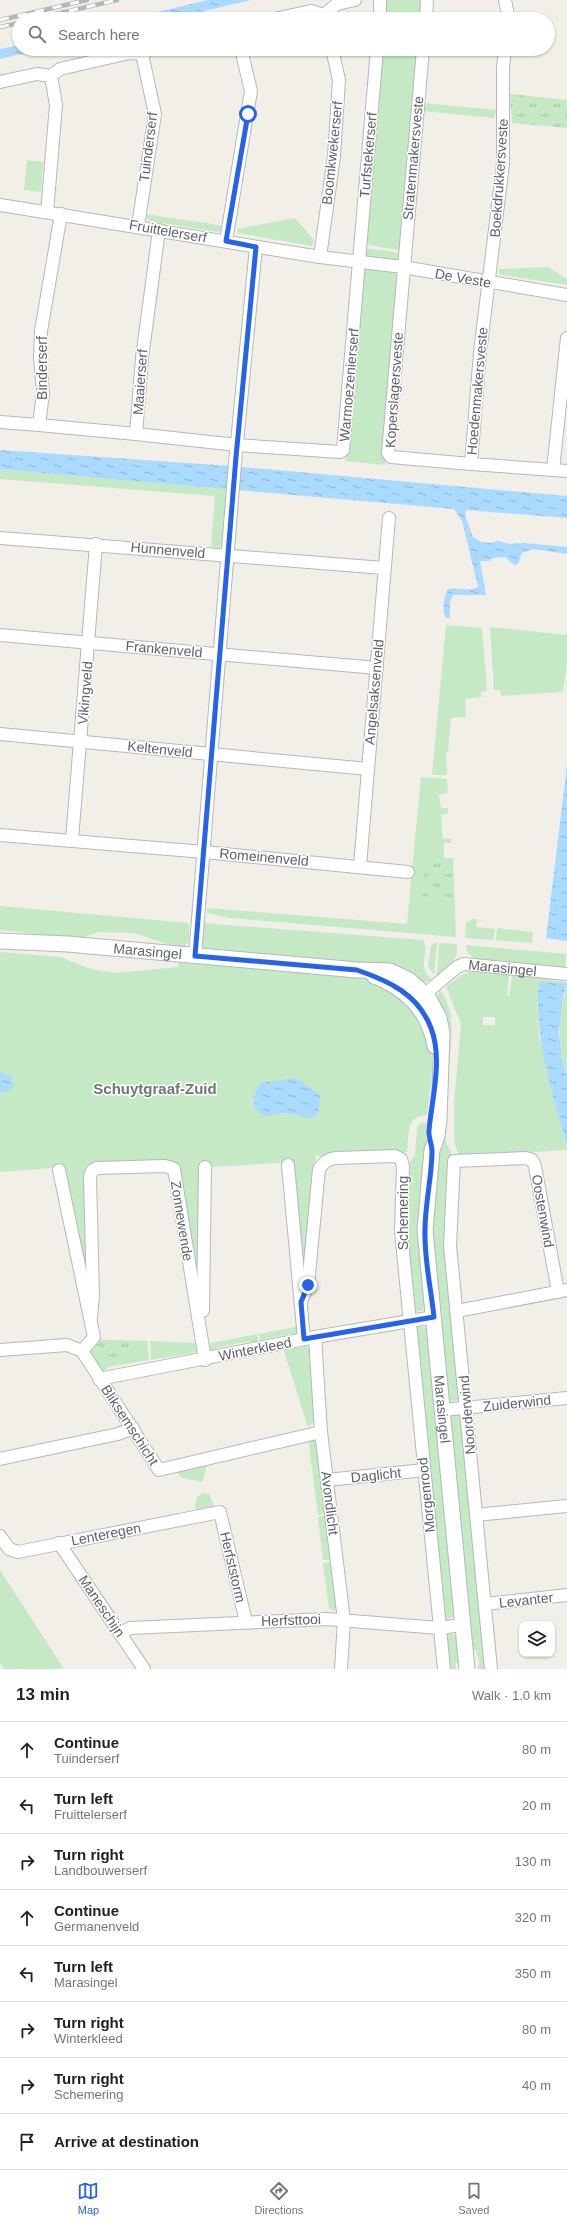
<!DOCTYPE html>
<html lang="en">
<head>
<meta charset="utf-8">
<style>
	:root { --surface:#fff; --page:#f2f2f2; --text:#222; --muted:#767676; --line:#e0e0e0; --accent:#2563eb }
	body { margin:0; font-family:Arial,sans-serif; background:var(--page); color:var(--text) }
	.controls { position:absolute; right:12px; bottom:12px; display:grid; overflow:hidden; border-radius:8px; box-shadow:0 1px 3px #0004 }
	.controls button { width:36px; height:36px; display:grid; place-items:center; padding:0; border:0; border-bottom:1px solid var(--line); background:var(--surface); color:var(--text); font:20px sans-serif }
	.stop { position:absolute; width:12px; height:12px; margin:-9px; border:3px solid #2563eb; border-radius:50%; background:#fff }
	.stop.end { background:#2563eb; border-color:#fff; box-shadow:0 1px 4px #0008 }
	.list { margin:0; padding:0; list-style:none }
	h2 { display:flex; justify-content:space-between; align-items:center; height:52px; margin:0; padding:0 16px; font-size:17px }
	h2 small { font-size:13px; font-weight:400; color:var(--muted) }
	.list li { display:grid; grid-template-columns:26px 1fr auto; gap:12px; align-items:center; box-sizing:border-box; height:56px; padding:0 16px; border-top:1px solid var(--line) }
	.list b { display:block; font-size:15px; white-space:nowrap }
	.list p { margin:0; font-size:13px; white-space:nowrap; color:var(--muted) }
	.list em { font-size:13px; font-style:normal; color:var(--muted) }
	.icon { flex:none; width:22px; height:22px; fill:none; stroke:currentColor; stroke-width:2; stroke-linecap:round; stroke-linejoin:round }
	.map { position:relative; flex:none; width:567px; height:1669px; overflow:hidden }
	.search { position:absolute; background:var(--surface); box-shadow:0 1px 3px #0004; left:12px; right:12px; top:12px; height:44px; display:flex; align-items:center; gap:10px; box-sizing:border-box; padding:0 14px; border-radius:22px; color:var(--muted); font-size:15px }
	.sheet { height:500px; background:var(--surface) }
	nav { display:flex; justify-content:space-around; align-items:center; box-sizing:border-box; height:56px; border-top:1px solid var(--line); background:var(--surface); font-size:11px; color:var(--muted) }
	nav a { display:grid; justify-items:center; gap:2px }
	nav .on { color:var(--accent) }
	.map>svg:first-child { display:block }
	.green { fill:#c5e8c5; fill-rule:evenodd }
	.park { fill:url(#park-tufts) }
	.water { fill:url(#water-ripples) }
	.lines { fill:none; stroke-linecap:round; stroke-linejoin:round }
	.minor-casing { stroke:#b5b8bc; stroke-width:14 }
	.tertiary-casing { stroke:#b5b8bc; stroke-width:17 }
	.minor { stroke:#fff; stroke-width:12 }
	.tertiary { stroke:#fff; stroke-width:15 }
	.rail-casing { stroke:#b6b7b8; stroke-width:4.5 }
	.rail { stroke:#fff; stroke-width:3; stroke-dasharray:9; stroke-linecap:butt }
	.route { stroke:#2563eb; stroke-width:5 }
	.labels { text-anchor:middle; stroke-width:3; stroke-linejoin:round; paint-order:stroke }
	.street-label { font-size:14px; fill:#5f6368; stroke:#fff }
	.neighbourhood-label { font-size:15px; font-weight:bold; fill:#70757a; stroke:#fff }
</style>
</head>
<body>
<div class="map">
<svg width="567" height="1669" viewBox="0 0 567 1669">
	<defs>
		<pattern id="park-tufts" width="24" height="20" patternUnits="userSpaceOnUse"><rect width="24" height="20" fill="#c5e8c5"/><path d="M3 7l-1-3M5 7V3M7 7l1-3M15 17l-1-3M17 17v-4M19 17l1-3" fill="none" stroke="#a3c0a4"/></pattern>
		<pattern id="water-ripples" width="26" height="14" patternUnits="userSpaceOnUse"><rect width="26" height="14" fill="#aadaff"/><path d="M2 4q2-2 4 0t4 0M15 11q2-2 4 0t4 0" fill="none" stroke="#8eb4d2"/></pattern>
	</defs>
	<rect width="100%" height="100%" fill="#f1efe8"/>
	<path class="green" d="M386,0H423L421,19H384Z
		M382,49H419L402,251L364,244Z
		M423,103L496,110L494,118L423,111Z
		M27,160L43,162L41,192L24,190Z
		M145,214L225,226L222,231L218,232L149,221Z
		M295,218L314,240L312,246L237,233V229Z
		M364,248L402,253L396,261L366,257Z
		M548,267L567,279V285L501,275L499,273V269Z
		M364,269L398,272L385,465L345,461Z
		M0,469L226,487L224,545L217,548L211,546L215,496L0,479Z
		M446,625L482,628L487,691L481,692V697L465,699L466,717L451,718L448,752H446L447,775H432Z
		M490,627L567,635V662L563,692L501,696L500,690H494Z
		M421,777L447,779L448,793L439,795L441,808H448V814L441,815L443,839L451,838V843H444V858H453L456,937L230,918L207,913V908L407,924Z
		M0,906L189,923V941L185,947L170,945L134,933L99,932L79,939L0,930Z
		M472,919H477L476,927L495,929L493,940L465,938L466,923Z
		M202,923L423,940C431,954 415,963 432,980L424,982L207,951L202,946Z
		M497,928L533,932L532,943L496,940Z
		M434,943H437L434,975L428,966L431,946Z
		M439,943L457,944C458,961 451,966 439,976L437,974Z
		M466,945L566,954L565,969L475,959L467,952Z
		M0,952L60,957L91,969L116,973L178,967L179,961L359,976L387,985L404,995L429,1041L433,1063L427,1115C405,1116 409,1135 407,1152L316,1156L305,1279L303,1280L293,1162L212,1167L211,1164H201L199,1287L177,1165L173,1162L87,1165L91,1290L89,1295L63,1167L0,1172V1092L6,1093L12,1076L0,1072ZM320,1095L297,1116L284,1113L275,1115Z
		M469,972L509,975L507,995L509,996L512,977L514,975L567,982V1078C558,1047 557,1015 567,985L537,1002L539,1035L567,1150L459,1157L454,1140V1104L461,1024L446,987L460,976ZM495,1017V1025H483V1017Z
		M440,990C463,1021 445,1064 445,1100C445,1105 447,1110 447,1115L445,1117L436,1000Z
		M420,1123H426V1306L421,1311L415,1312L410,1304H415L407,1231L410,1165L409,1164L415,1155L417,1128Z
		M444,1128L446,1142L451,1152L460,1396L458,1400L452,1402L448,1400C439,1317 417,1207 444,1128Z
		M300,1326L299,1334L292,1338L291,1334L260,1340L259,1334Z
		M418,1326L427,1328L457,1612L453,1617L447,1619L443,1618L441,1612L445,1611L418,1335H414V1329Z
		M257,1334L259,1345L251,1346L250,1341L216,1348V1352L210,1351L206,1344Z
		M96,1340L147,1341L149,1360L108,1367L103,1372L99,1370L89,1352Z
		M150,1341L194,1343L197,1346L198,1352L151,1360Z
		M305,1346L311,1349L314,1422L308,1427L284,1351Z
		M454,1415H459L463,1418L487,1669H478V1665L480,1664L476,1650L471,1651L449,1418Z
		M308,1438H315L319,1441L325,1514L318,1515Z
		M207,1465L202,1482L180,1477L178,1473V1471Z
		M203,1493L209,1494L214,1506L213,1509L199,1512L195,1508L197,1497Z
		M328,1515L326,1523L330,1560H323L318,1517Z
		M334,1562L337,1608L334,1611L329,1608L323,1563Z
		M0,1570L64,1669H4L0,1663Z
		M448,1634H453L459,1638L461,1662L456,1663V1669H451L448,1642H444V1638Z"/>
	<path class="park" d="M510,94L567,100V128L512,123Z
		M452,859L453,898L422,896L426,861Z
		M96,1340L142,1341L141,1351L109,1360L95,1342Z"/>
	<path class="water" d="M208,0H251L170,19H127Z
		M19,45V49H43L0,59V49Z
		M0,450L231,466L567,496V518L466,510L465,515L473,537L481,542L489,543L499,541L509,544L524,543L567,547V554L533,549L522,553L518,564L514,565L505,557L493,558L489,561H480L486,595H453L450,602V618H446C441,610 444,597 448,589C458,587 470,592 478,587L462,521L454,509L0,469Z
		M567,765V941L546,938Z
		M539,982L567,984L563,996L559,1032L562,1059L567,1078V1147C553,1093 533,1038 539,982Z
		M0,1072L12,1076L13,1087L6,1093L0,1092Z
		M297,1078L320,1095L319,1112L312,1118L284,1113L265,1116L256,1110L253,1098L260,1083Z"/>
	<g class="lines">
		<g class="minor-casing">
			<g id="minor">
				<path d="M505,0L509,19"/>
				<path d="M324,15L337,4L355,0"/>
				<path d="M274,19L311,11L324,15L325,19"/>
				<path d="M380,19V0"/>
				<path d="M426,19L427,0"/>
				<path d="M423,49L388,453L391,457L471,464"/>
				<path d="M505,49L503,67V164L480,352L471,464L567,471"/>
				<path d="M0,82L37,74L51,76"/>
				<path d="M0,205L320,257L403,267L567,295"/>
				<path d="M47,212L56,105L51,76L60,69L129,53L142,54"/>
				<path d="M61,214L41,331L40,357L43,393L39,425L136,434"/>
				<path d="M138,226L155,114L142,54L151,49"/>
				<path d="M159,230L142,358L136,434L237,445L340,452L343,450L377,49"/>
				<path d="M226,241L251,91L241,49"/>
				<path d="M320,257L334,156L339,80L332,49"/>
				<path d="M0,422L39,425"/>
				<path d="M553,470L567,338"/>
				<path d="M0,538L384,568"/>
				<path d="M0,635L377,668"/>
				<path d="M0,734L368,769"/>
				<path d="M0,835L204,852L408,872"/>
				<path d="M72,840L96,544"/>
				<path d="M360,866L389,518"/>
				<path d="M195,956L235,463L256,247"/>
				<path id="s1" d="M419,999L457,967L464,964L567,974"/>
				<path d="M288,1165L304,1339"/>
				<path d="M59,1170L94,1337L82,1351"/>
				<path d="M301,1302L308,1285L319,1169C324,1162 328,1159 336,1158L395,1156L401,1159L403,1166L401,1231L444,1669"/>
				<path d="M203,1311L205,1167"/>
				<path d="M457,1311L567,1290"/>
				<path d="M91,1317L93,1296L90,1177L92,1171L97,1168L165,1166L174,1169L205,1360"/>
				<path d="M315,1337L321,1432L344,1620L341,1669"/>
				<path d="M0,1350L67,1345L82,1351L159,1470L321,1432"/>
				<path d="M99,1379L315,1337L434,1317"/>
				<path d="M443,1410L567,1398"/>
				<path d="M0,1459L118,1434L133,1428"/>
				<path d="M327,1480L424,1470"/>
				<path d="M476,1515L567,1506"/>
				<path d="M0,1536L9,1549L18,1552L220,1512L246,1622"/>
				<path d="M59,1543L144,1669"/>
				<path d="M485,1604L567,1595"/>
				<path d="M120,1634L130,1628L327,1619L439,1628L463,1625"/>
				<path d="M491,1669L450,1246L454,1161L526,1158L532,1160L535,1166L558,1292"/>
			</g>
		</g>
		<g class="tertiary-casing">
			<g id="tertiary">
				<path id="s2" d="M0,941L68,944L357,970L390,971L409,980L428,997L439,1018L442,1033L439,1119L437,1136L432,1150L425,1230L467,1669"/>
				<path d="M374,976C406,988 429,1011 435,1046"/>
			</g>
		</g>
		<use href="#minor" class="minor"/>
		<use href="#tertiary" class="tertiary"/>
		<g class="rail-casing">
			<path id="rail" d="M34,19L117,0
				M0,20L87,0
				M0,27L19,23"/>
		</g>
		<use href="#rail" class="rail"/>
	</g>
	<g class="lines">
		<path class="route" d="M248,114L226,241L256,247L236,457L195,956L357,970C389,981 418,994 431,1028C443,1059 432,1098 429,1130C428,1137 432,1144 432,1151C432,1177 425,1203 425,1230C424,1259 431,1288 434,1317L304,1339L301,1302L308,1285"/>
	</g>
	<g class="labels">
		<g class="street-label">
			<text transform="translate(148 147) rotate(-83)" y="5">Tuinderserf</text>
			<text transform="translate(332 153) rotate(-84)" y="5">Boomkwekerserf</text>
			<text transform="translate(368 155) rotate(-85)" y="5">Turfstekerserf</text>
			<text transform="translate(413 158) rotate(-85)" y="5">Stratenmakersveste</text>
			<text transform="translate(499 178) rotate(-86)" y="5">Boekdrukkersveste</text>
			<text transform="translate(168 231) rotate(10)" y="5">Fruittelerserf</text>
			<text transform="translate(463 278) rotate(10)" y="5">De Veste</text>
			<text transform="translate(42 368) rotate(-90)" y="5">Binderserf</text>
			<text transform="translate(140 382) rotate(-86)" y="5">Maaierserf</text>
			<text transform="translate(349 385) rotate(-85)" y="5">Warmoezenierserf</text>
			<text transform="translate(394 390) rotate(-86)" y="5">Koperslagersveste</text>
			<text transform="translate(477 391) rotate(-85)" y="5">Hoedenmakersveste</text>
			<text transform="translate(168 550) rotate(5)" y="5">Hunnenveld</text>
			<text transform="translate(164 649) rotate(5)" y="5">Frankenveld</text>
			<text transform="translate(374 692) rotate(-85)" y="5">Angelsaksenveld</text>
			<text transform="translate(85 693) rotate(-85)" y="5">Vikingveld</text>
			<text transform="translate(160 749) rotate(6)" y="5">Keltenveld</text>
			<text transform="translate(264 857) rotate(5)" y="5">Romeinenveld</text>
			<text dy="5" stroke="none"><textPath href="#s2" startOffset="148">Marasingel</textPath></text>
			<text dy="5" stroke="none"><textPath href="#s1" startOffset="96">Marasingel</textPath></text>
			<text transform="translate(543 1211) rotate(80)" y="5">Oostenwind</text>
			<text transform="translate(403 1213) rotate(-90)" y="5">Schemering</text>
			<text transform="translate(182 1221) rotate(81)" y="5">Zonnewende</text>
			<text transform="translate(255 1349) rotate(-11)" y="5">Winterkleed</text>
			<text transform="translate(517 1403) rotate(-6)" y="5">Zuiderwind</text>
			<text dy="5" stroke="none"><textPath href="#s2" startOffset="855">Marasingel</textPath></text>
			<text transform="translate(467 1415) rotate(-95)" y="5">Noorderwind</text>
			<text transform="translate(130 1425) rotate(57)" y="5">Bliksemschicht</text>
			<text transform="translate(376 1475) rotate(-6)" y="5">Daglicht</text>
			<text transform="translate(426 1495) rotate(-96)" y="5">Morgenrood</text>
			<text transform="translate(330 1503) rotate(83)" y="5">Avondlicht</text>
			<text transform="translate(106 1534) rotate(-11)" y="5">Lenteregen</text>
			<text transform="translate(233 1567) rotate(77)" y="5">Herfststorm</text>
			<text transform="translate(526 1600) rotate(-6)" y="5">Levanter</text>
			<text transform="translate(102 1606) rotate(56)" y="5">Maneschijn</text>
			<text transform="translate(291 1620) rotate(-2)" y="5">Herfsttooi</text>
		</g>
		<g class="neighbourhood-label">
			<text x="155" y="1094">Schuytgraaf-Zuid</text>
		</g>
	</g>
</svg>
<div class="controls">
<button><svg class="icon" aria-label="layers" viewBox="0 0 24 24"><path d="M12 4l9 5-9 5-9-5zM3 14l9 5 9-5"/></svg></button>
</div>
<div class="stop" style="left:248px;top:114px"></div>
<div class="stop end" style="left:308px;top:1285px"></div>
<div class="search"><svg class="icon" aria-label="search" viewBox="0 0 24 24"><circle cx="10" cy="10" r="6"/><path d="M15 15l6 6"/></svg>Search here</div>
</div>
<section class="sheet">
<h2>13 min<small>Walk · 1.0 km</small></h2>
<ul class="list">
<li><svg class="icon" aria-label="ahead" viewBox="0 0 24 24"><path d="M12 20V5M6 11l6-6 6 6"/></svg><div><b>Continue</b><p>Tuinderserf</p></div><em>80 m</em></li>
<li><svg class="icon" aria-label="left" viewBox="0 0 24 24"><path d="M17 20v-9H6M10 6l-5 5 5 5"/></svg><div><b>Turn left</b><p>Fruittelerserf</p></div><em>20 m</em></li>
<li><svg class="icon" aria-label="right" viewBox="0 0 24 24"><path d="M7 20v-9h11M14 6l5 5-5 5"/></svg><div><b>Turn right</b><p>Landbouwerserf</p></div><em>130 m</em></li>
<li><svg class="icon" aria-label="ahead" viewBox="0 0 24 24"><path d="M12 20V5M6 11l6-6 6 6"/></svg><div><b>Continue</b><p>Germanenveld</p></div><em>320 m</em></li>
<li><svg class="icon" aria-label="left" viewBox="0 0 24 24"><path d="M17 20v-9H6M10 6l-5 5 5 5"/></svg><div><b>Turn left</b><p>Marasingel</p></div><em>350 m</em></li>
<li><svg class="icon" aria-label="right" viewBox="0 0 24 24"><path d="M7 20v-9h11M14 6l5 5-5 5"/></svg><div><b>Turn right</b><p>Winterkleed</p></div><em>80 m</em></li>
<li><svg class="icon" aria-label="right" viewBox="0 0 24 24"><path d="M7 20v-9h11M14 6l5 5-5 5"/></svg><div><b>Turn right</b><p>Schemering</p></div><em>40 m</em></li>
<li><svg class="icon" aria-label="arrive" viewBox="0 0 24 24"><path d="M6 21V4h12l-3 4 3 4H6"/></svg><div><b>Arrive at destination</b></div></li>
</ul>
</section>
<nav>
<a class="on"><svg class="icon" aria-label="map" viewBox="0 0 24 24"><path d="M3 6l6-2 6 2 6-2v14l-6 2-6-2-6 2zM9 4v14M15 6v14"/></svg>Map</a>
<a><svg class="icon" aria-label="directions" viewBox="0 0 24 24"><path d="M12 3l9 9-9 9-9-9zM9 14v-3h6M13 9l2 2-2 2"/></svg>Directions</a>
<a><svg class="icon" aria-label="saved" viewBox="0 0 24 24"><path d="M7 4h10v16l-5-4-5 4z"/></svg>Saved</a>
</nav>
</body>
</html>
